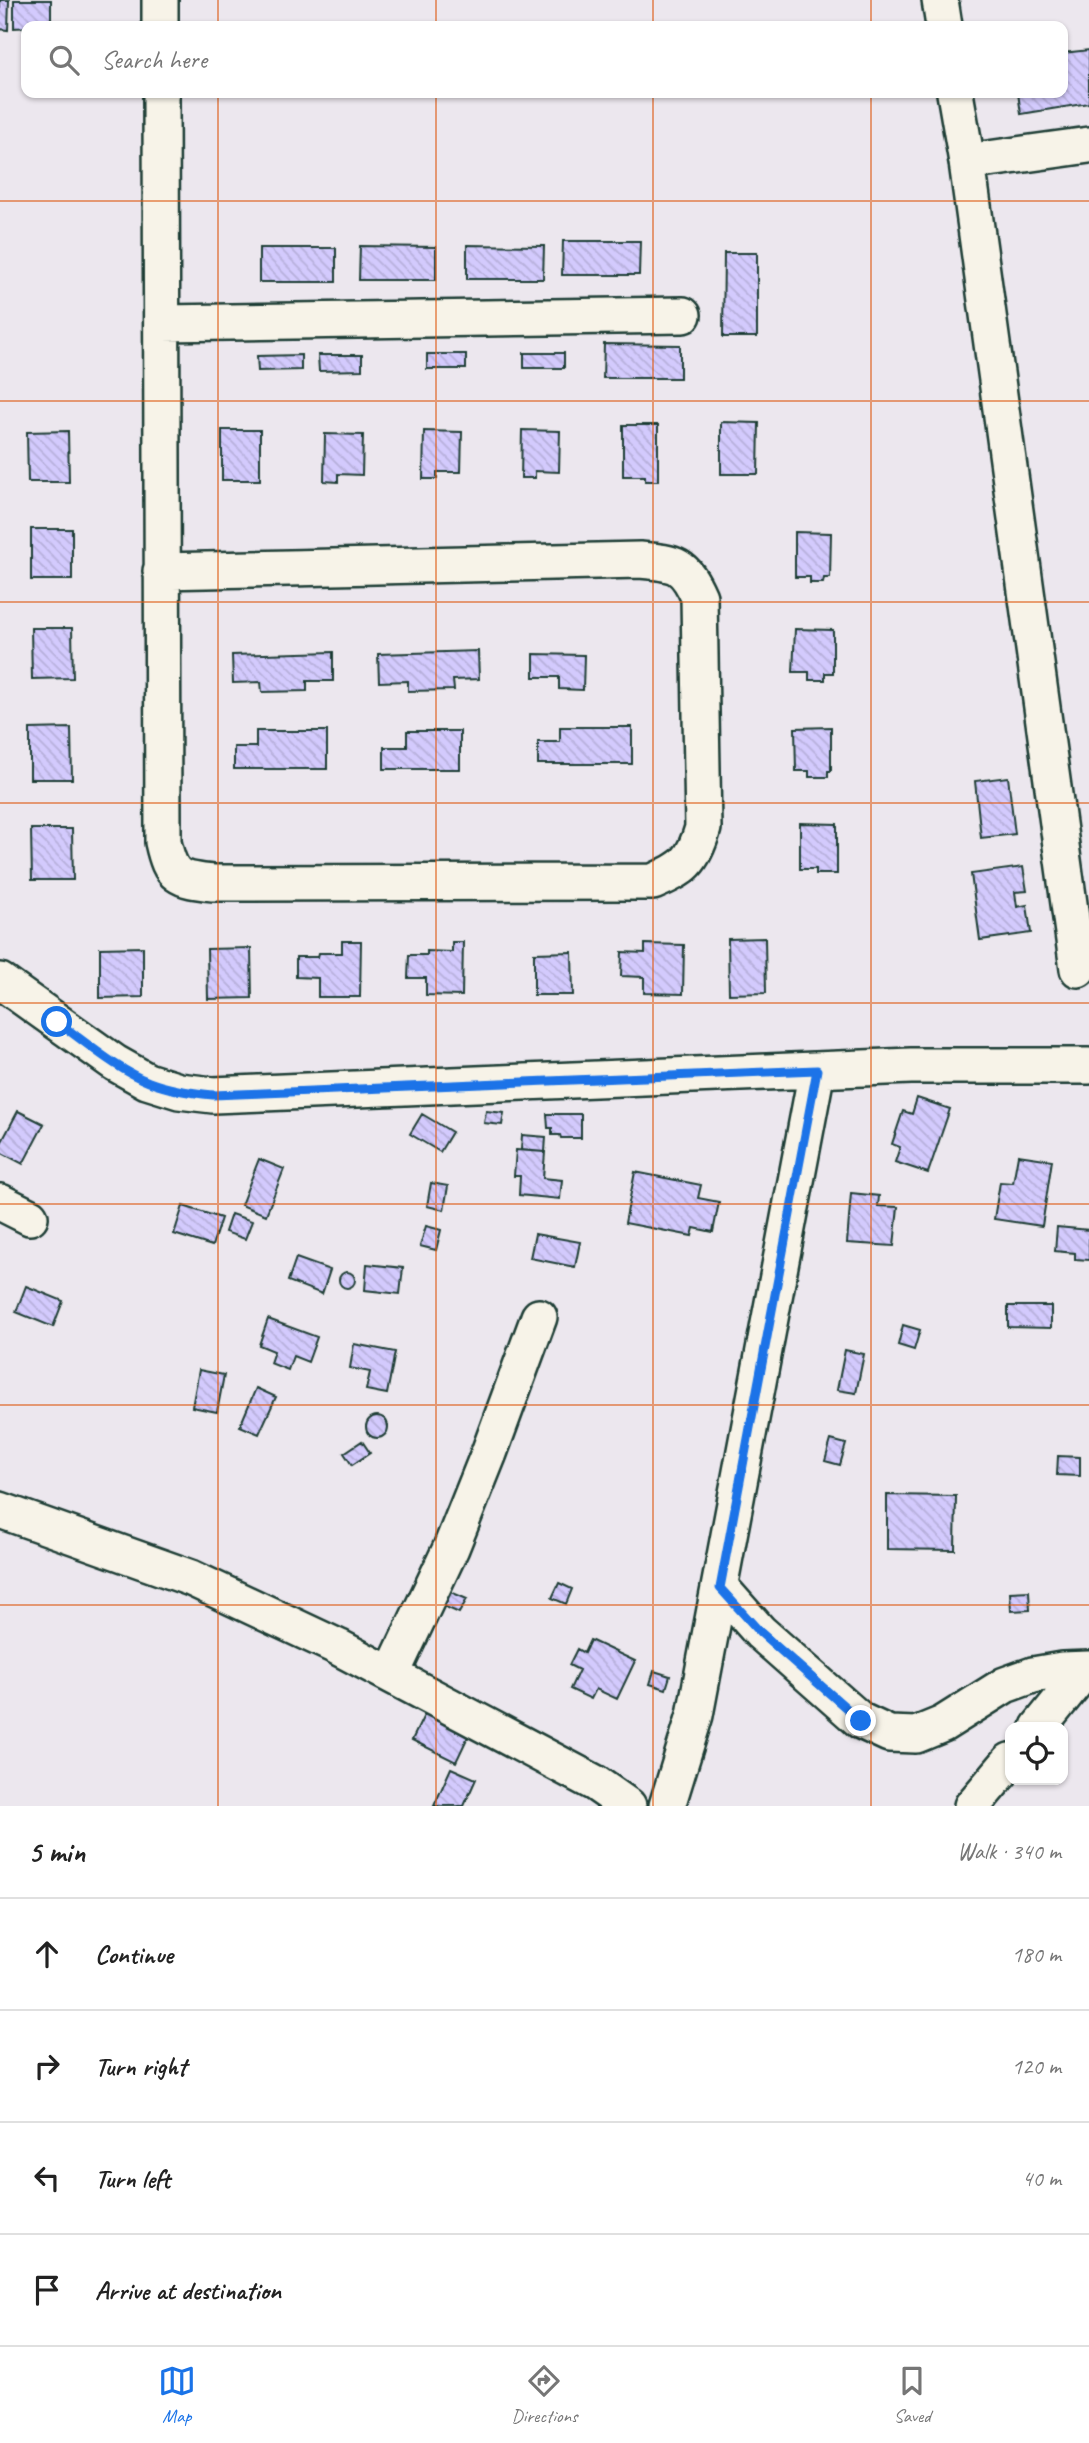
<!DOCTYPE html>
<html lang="en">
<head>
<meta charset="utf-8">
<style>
	:root { --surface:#fff; --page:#f6f6f6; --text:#222; --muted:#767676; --line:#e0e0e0; --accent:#1a73e8 }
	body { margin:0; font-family:Caveat,sans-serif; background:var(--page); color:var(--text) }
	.controls { position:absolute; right:21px; bottom:21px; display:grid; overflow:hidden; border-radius:14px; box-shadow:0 2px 5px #0004 }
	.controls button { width:63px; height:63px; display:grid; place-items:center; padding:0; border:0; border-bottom:2px solid var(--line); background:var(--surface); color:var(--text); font:35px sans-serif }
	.stop { position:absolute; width:21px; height:21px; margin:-16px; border:5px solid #1a73e8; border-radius:50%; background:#fff }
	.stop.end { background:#1a73e8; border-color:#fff; box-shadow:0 2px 7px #0008 }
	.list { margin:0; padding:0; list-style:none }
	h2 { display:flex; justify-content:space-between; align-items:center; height:91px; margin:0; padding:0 28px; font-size:30px }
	h2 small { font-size:23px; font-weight:400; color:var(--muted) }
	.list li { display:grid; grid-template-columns:46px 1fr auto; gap:21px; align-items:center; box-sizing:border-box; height:112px; padding:0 28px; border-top:2px solid var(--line) }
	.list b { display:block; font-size:26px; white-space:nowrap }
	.list em { font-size:23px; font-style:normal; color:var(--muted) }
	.icon { flex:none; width:38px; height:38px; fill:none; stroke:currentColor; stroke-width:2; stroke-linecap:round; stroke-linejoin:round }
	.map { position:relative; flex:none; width:1089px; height:1806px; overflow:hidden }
	.search { position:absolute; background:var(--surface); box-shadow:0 2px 5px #0004; left:21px; right:21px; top:21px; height:77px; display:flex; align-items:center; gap:18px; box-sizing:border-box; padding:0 24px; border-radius:14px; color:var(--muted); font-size:26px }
	.sheet { height:539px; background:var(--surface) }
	nav { display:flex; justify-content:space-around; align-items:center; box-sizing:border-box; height:98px; border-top:2px solid var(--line); background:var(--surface); font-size:19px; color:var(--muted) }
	nav a { display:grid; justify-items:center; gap:4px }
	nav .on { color:var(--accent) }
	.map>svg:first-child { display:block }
	.building { fill:url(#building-back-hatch); stroke:#1f3d34; stroke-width:2 }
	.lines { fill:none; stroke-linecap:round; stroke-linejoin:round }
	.minor-casing { stroke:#1f3d34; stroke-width:40 }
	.minor { stroke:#f7f3e8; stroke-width:35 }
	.route { stroke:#1a73e8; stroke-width:9 }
	.grid { fill:none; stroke:#de580e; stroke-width:2; stroke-opacity:0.55 }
</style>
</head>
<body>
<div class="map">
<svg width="1089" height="1806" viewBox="0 0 1089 1806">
	<defs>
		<pattern id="building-back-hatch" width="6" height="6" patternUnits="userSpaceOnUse" patternTransform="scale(1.75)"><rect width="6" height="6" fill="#d3cafd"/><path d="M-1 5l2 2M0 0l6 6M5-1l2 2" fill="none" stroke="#b5aed9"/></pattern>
	</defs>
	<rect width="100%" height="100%" fill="#ece7ee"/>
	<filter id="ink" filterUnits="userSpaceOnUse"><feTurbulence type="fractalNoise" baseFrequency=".0143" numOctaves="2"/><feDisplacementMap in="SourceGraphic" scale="14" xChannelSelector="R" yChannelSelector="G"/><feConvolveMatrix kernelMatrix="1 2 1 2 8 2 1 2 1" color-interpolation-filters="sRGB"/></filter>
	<g filter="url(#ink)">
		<path class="building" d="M0,0H9L8,30L0,29Z
			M14,0H51V26L14,28Z
			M1089,50V103L1021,114L1018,93H1063V53Z
			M563,241H640L639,275H562Z
			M467,245L544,246L543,279H467Z
			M360,246L436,247V280H359Z
			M259,248H336V282H259Z
			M724,253H757V337H723Z
			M604,344L680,345V378H603Z
			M524,353H564V368H524Z
			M427,354H466V369H427Z
			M301,355V370L258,371L257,356Z
			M318,355H362V370L319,371Z
			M721,422L759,423L758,474H721Z
			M623,425H658V481H645V476H623Z
			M222,430H260V480H222Z
			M522,430L560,431L559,472L535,471V478H521Z
			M68,431L69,482H28L27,432Z
			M424,431L462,432L461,472H437V479H423Z
			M325,434L363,435L362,475L338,474V482L324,481Z
			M31,529H72V580H31Z
			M795,532L831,533L830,578H824L823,583H810V577H795Z
			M31,628H72L73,678L32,679Z
			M795,629L833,630V673H825V680H809V672H793Z
			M478,651L479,679L453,680L454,690L408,691V681L379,682L378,654Z
			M333,652V681H307V691L262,692L261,682L233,683L232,655Z
			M534,654L584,655L583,690L559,689V677H534Z
			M560,727H632V764H538V742H560Z
			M831,727V771H828V777H809V771H796L795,728Z
			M71,728L72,779H30V729Z
			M256,731H327V769H234V747H256Z
			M407,731H460V769H384V747H407Z
			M1008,777L1015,834L981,838L975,781Z
			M800,823L837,824V874H816V869H800Z
			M31,829H72L73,880H32Z
			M1023,867L1027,891L1015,892L1017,907L1027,905L1031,933L980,940L971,874Z
			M765,938L766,993L729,994L728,939Z
			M342,941H361L360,997H318V978L296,977V957H318L319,953H342Z
			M452,942H463L462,996L426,995V978H408L409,955H427V951L452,952Z
			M645,944L684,945L683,994L644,993V977L621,976L622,952L645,953Z
			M143,947V997L100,998V948Z
			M251,948L252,998L208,999L207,949Z
			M572,952L573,995H534V953Z
			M917,1098L950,1109L928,1173L895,1162L900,1147L892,1144L903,1111L912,1114Z
			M18,1111L44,1124L23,1164L0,1152V1145Z
			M486,1111L504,1113L502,1125L484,1123Z
			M422,1114L452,1132L440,1152L410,1134Z
			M547,1114H581V1138H561L560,1135H552V1128H548Z
			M522,1135L546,1137L545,1152L521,1150Z
			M516,1150L545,1152L543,1178L562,1180L560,1199L519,1195L520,1176H514Z
			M1018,1155L1052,1160L1042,1226L994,1219L1000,1182L1013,1183Z
			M259,1159L284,1169L266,1215L241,1205Z
			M635,1172L701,1185L698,1198L719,1202L713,1232L694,1228L692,1236L625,1223Z
			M431,1183L448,1186L444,1210L427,1206Z
			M851,1193L879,1196L878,1206L898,1207L894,1246L847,1243Z
			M183,1206L221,1218L212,1246L174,1234Z
			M231,1214L252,1221L245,1239L225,1232Z
			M426,1226L441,1230L436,1250L420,1246Z
			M1057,1227L1089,1230V1260L1075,1259V1253L1055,1251Z
			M535,1234L580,1242L575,1267L530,1258Z
			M296,1258L330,1270L322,1294L288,1281Z
			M367,1264L403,1268L400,1294L365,1290Z
			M339 1280a8 8 0 1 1 16 0a8 8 0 1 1-16 0Z
			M26,1286L63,1301L53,1327L16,1312Z
			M1008,1306H1051V1328L1008,1327Z
			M268,1319L317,1337L308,1362L293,1356L288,1370L270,1363L274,1351L259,1345Z
			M903,1325L920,1330L914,1350L898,1345Z
			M354,1344L395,1352L387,1394L366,1390L370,1372L350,1368Z
			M845,1350L864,1354L856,1393L837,1390Z
			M199,1370L224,1375L217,1412L192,1407Z
			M256,1388L276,1397L259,1434L240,1426Z
			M366 1427a11 11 0 1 1 22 0a11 11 0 1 1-22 0Z
			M831,1440L846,1444L840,1465L825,1461Z
			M362,1441L370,1453L352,1465L344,1453Z
			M1058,1456L1080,1457V1476L1057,1475Z
			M887,1495L956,1496L955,1550L887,1549Z
			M559,1583L572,1589L566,1604L552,1598Z
			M446,1590L467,1599L459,1613L439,1604Z
			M1029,1591L1030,1610L1011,1611L1010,1592Z
			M590,1640L635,1661L617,1699L596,1689L591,1699L570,1689L579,1670L569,1665L577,1649L584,1653Z
			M654,1671L670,1676L666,1689L650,1684Z
			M429,1705L473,1726L456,1762L412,1740Z
			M451,1768L476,1779L464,1806H434Z"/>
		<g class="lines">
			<g class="minor-casing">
				<path id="minor" d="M160,0V26
					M940,0L944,26
					M161,93C163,342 161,592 163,842C171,878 178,879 213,883L653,882C685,868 693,862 703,828L699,597C684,563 675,563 640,560L161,571
					M955,93L967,162L1078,969
					M967,162L1089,145
					M163,323L683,315
					M0,981L115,1063L147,1081L179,1091L213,1095L911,1066H1089
					M0,1202L30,1217
					M0,1510L191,1578L338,1647L595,1783L628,1806
					M721,1588L760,1632L861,1721L889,1734L916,1735L943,1724L1005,1685L1033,1675L1062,1670L1089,1669
					M391,1675L451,1548L489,1453L539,1317
					M1039,1727L1085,1670
					M667,1806L695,1715L817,1070
					M972,1806L1010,1761"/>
			</g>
			<use href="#minor" class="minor"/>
		</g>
	</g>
	<g class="lines" filter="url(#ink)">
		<path class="route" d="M57,1022C86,1042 116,1069 149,1082C170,1090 191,1093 213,1095L817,1070L720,1588L760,1632L861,1721"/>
	</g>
	<path class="grid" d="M218,0V26M436,0V26M653,0V26M871,0V26M218,93V1806M436,93V1806M653,93V1806M871,93V1806M0,201H1089M0,401H1089M0,602H1089M0,803H1089M0,1003H1089M0,1204H1089M0,1405H1089M0,1605H1089"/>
</svg>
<div class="controls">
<button><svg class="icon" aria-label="locate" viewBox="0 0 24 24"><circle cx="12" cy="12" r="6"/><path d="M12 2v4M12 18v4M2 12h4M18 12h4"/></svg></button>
</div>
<div class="stop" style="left:57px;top:1022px"></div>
<div class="stop end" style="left:861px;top:1721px"></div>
<div class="search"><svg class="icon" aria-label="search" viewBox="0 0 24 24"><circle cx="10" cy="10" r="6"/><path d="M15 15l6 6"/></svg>Search here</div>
</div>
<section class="sheet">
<h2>5 min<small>Walk · 340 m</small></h2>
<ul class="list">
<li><svg class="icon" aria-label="ahead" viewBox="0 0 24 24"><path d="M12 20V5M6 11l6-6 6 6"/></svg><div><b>Continue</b></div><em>180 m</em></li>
<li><svg class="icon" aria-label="right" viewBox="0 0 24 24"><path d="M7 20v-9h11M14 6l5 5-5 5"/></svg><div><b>Turn right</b></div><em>120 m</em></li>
<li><svg class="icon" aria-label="left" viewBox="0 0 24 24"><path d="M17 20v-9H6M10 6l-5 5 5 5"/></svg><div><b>Turn left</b></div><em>40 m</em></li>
<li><svg class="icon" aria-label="arrive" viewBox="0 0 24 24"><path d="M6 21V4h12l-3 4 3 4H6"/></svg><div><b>Arrive at destination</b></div></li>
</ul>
</section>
<nav>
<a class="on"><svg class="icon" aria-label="map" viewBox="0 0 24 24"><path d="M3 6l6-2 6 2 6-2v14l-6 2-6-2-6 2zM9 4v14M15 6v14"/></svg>Map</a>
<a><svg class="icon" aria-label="directions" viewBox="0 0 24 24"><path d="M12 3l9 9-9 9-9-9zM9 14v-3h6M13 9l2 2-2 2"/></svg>Directions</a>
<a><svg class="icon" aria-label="saved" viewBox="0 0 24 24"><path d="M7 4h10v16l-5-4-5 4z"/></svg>Saved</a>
</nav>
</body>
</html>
